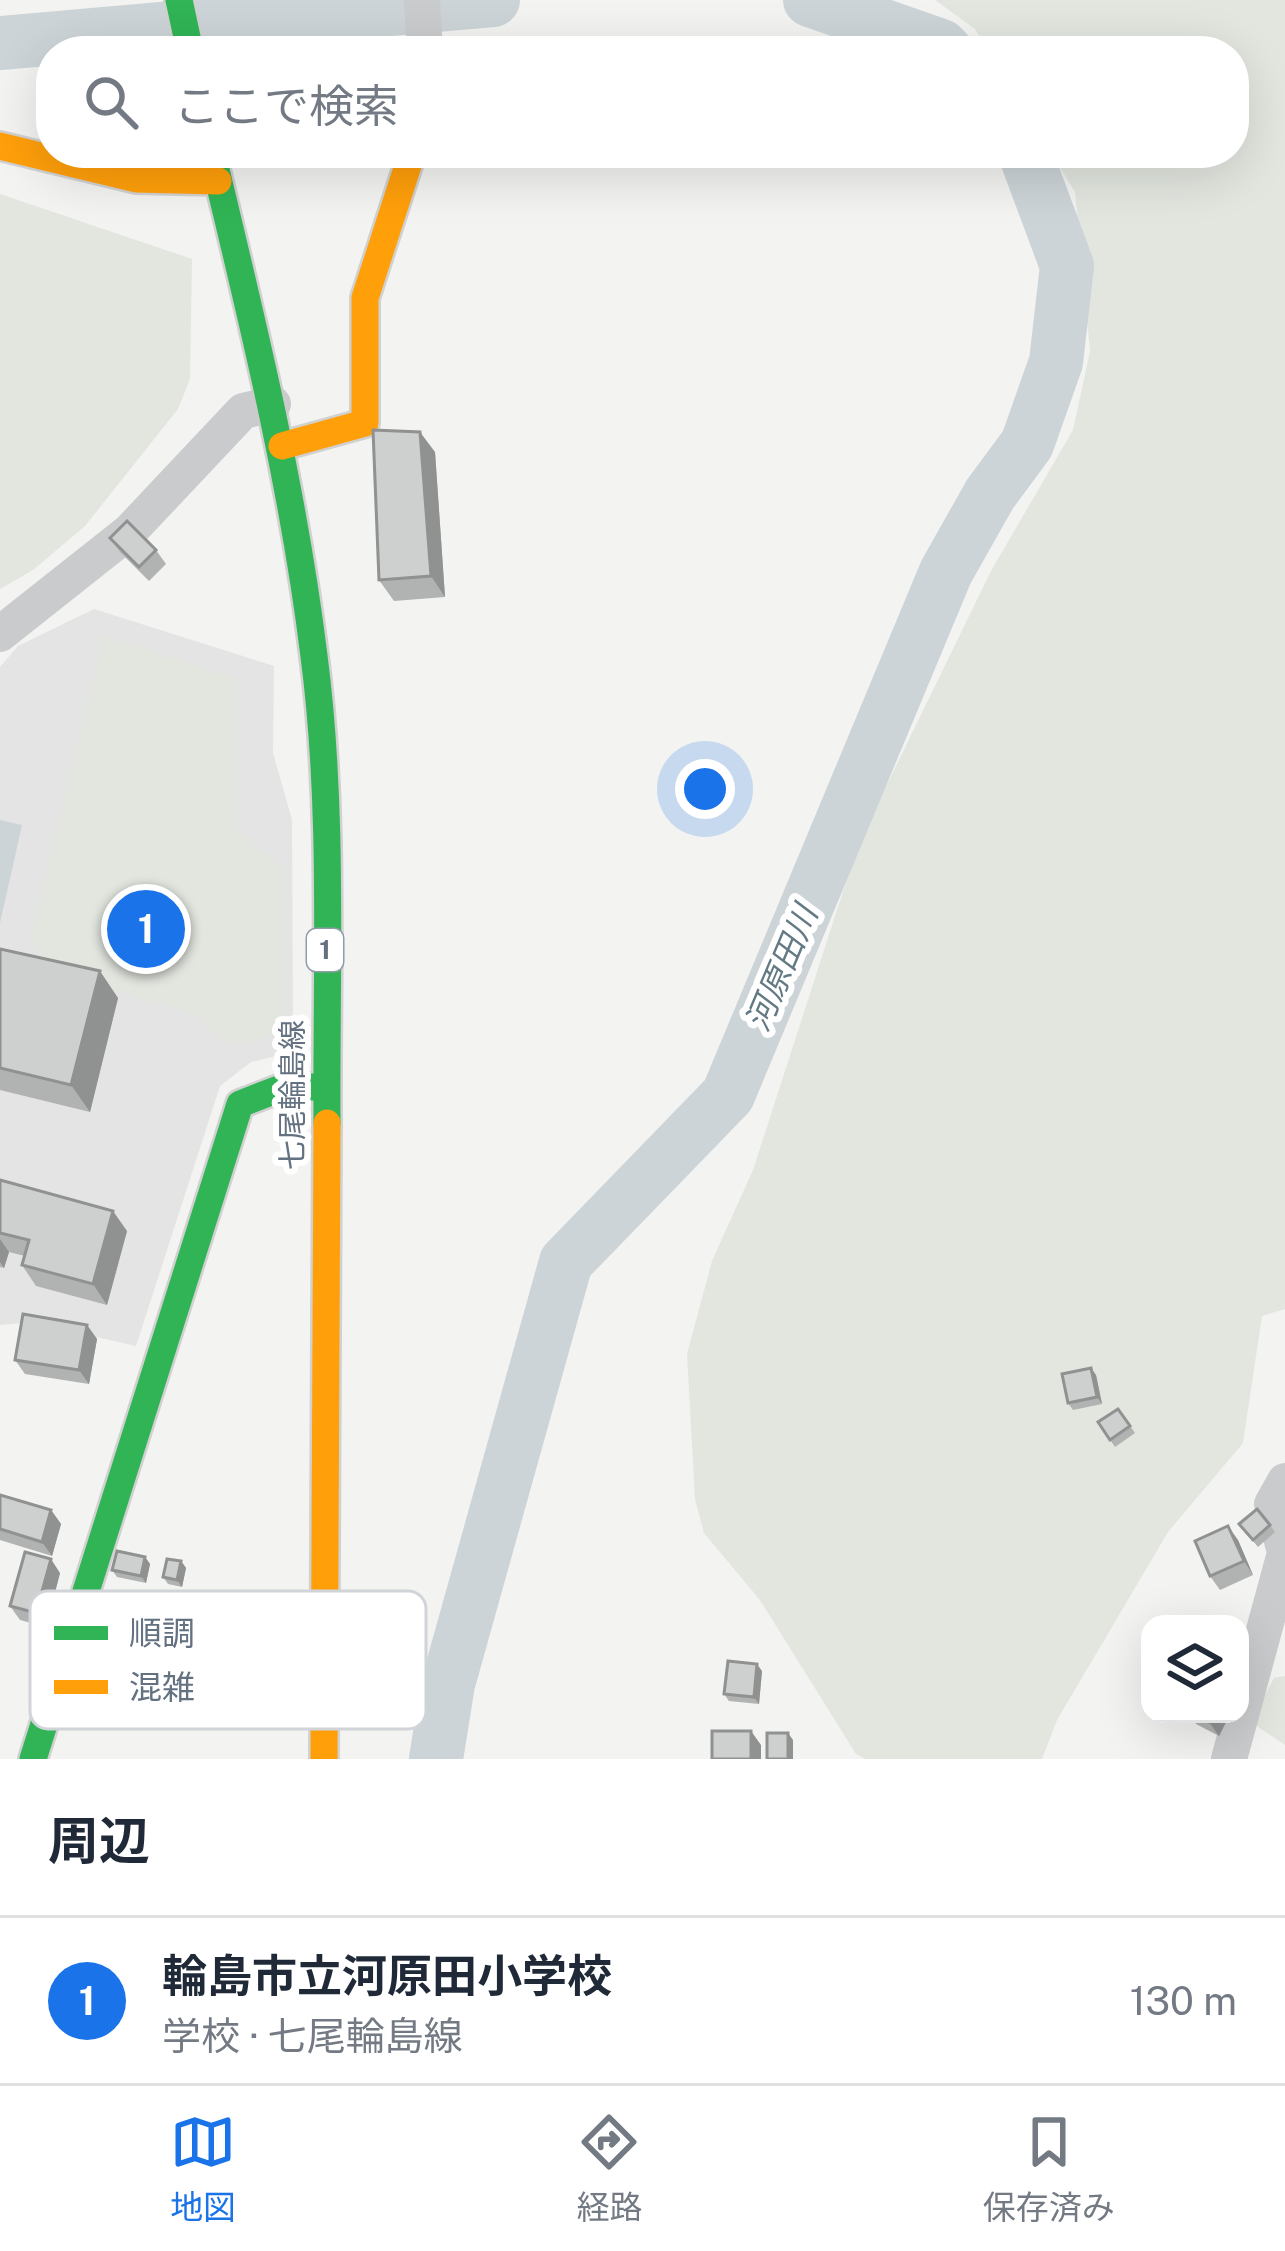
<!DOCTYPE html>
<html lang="ja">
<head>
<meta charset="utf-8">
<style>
	:root { --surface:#fff; --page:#f6f6f7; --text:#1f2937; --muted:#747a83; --line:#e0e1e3; --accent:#1a73e8 }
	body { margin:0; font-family:"Public Sans","Noto Sans JP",sans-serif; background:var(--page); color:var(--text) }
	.controls { position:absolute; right:36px; bottom:36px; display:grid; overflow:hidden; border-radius:24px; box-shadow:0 12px 48px #0002 }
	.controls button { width:108px; height:108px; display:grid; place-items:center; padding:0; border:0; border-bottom:3px solid var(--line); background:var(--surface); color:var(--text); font:60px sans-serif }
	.you { position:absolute; left:705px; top:789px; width:42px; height:42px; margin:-30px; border:9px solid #fff; border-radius:50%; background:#1a73e8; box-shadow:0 0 0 18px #1a73e833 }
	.badge { display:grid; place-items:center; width:78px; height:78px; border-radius:50%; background:var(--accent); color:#fff; font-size:39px; font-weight:700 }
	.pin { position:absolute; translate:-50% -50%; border:6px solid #fff; box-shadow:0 3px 12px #0006 }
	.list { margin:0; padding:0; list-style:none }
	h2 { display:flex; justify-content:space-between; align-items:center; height:156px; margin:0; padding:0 48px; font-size:51px }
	h2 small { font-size:39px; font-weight:400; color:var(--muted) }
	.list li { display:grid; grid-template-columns:78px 1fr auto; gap:36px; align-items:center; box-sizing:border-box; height:168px; padding:0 48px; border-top:3px solid var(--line) }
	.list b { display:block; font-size:45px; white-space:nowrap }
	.list p { margin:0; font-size:39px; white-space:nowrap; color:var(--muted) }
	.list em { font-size:39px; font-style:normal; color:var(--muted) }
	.icon { flex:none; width:66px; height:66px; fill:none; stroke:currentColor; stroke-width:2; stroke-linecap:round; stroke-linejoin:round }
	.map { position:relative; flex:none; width:1285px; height:1759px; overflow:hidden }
	.search { position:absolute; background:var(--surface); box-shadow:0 12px 48px #0002; left:36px; right:36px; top:36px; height:132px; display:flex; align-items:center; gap:30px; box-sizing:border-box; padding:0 42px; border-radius:48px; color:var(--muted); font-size:45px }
	.sheet { height:324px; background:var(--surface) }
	nav { display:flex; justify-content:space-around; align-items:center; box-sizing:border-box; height:168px; border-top:3px solid var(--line); background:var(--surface); font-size:33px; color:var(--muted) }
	nav a { display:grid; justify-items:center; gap:6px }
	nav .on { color:var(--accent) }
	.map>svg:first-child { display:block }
	.built { fill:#e3e4e3 }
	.green { fill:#e2e6df }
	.water { fill:#ccd4d7 }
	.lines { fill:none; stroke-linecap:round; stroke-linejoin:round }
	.river { stroke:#ccd4d7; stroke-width:54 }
	.fast-casing { stroke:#d0d1d0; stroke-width:32 }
	.slow-casing { stroke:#d0d1d0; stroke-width:32 }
	.street { stroke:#cacbcc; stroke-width:36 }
	.fast { stroke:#30b455; stroke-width:27 }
	.slow { stroke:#ff9f0a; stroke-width:27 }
	.wall { fill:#b1b2b2 }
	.shaded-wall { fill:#909191 }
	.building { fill:#cecfcf; stroke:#909191; stroke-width:3 }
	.labels { text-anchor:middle; stroke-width:12; stroke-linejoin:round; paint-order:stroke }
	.shield { fill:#fff; stroke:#929ca7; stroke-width:3 }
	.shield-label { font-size:27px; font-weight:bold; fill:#637181 }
	.street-label { font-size:30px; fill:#637181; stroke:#fff }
	.water-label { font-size:33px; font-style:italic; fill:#637a85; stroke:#fff }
	.key { fill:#fff; stroke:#d0d4d9; stroke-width:3 }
	.key-label { font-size:33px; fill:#637181 }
</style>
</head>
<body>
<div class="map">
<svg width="1285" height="1759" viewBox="0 0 1285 1759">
	<rect width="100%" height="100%" fill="#f3f3f1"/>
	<path class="built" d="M94,609L274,666L273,753L292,820L293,1037L276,1056L251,1062L220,1086L136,1346L31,1322L0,1325V667L18,646Z"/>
	<path class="green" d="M935,0H1285V1309L1262,1316L1243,1443L1168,1532L1057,1720L1042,1759H865L856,1754L760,1600L704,1533L695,1499L687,1354L712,1261L753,1170L859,842L991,571L1073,430L1090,351L1075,192L1051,153H1234V51H988L975,29Z
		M0,194L192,259L190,379L178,409L85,526L33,570L0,589Z
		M104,636L237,680L235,829L281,866L284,1028L254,1043H225L196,1015L57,972L31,938Z
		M1285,1676V1745L1251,1722L1274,1678Z"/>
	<path class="water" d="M0,820L22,825L0,923Z"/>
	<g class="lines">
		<path class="river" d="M810,0L941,46L946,51
			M0,43L493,0
			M436,1759L448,1684L566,1262L728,1095L946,572L990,494L1027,444L1056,362L1067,266L1025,153"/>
		<g class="fast-casing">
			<path id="fast" d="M179,0L190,51
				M212,153C252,320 293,485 314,656C334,809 326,968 327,1123
				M33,1759L240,1104L284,1087H326"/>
		</g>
		<g class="slow-casing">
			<path id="slow" d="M0,146L136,179L218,181
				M282,446L365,423V298L412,153
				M324,1759L327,1123"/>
		</g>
		<path class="street" d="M422,0L425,51
			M0,634L130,531L243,411L273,404
			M1285,1481L1272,1504L1285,1552
			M1229,1759L1285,1553"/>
		<use href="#fast" class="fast"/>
		<use href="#slow" class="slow"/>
	</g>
	<path class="wall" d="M435,452L445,597L394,601L379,580Z
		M110,538L156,550L166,564L149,581L120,552Z
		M0,949L118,998L90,1112L0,1090Z
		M0,1180L127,1231L107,1305L36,1286L22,1265L25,1256L9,1252L4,1268L0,1267Z
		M87,1325L97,1339L89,1384L25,1374L15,1360Z
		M1096,1375L1102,1404L1073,1410L1068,1403Z
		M1118,1409L1135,1433L1115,1447L1098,1422Z
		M0,1495L51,1510L61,1524L52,1556L0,1540Z
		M1239,1524L1270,1525L1275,1532L1258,1547Z
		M1238,1540L1253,1575L1220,1590L1210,1576Z
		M145,1557L150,1564L146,1583L117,1577L112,1570Z
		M181,1561L186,1568L182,1587L168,1584L163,1577Z
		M60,1573L46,1627L20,1620L10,1606Z
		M111,1666L121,1680L111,1717L82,1710L72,1696Z
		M762,1671L759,1704L729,1701L724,1694Z
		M1189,1714H1230L1219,1736L1196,1724Z"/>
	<path class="shaded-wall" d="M420,432L435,452L445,597L431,576Z
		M100,971L118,998L90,1112L71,1085Z
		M113,1211L127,1231L107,1305L93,1284Z
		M0,1239L9,1252L4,1268L0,1262Z
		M87,1325L97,1339L89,1384L79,1370Z
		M1091,1368L1096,1375L1102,1404L1097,1397Z
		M51,1510L61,1524L52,1556L42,1542Z
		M1228,1526L1238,1540L1253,1575L1244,1561Z
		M145,1557L150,1564L146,1583L141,1576Z
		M51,1559L60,1573L46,1627L36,1613Z
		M181,1561L186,1568L182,1587L177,1580Z
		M757,1664L762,1671L759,1704L754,1697Z
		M111,1666L121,1680L111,1717L101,1703Z
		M1213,1714H1230L1219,1736L1209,1722Z
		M751,1731L761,1745V1759H751Z
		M788,1733L793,1740V1759H788Z"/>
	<path class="building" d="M373,430L420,432L431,576L379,580Z
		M127,521L156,550L139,567L110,538Z
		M0,949L100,971L71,1085L0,1068Z
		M0,1180L113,1211L93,1284L22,1265L29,1240L0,1233Z
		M23,1314L87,1325L79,1370L15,1360Z
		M1091,1368L1097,1397L1068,1403L1062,1374Z
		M1118,1409L1130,1426L1110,1440L1098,1422Z
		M0,1495L51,1510L42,1542L0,1529Z
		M1257,1509L1270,1525L1253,1540L1239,1524Z
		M1228,1526L1244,1561L1210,1576L1195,1541Z
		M117,1551L145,1557L141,1576L112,1570Z
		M25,1552L51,1559L36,1613L10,1606Z
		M167,1559L181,1561L177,1580L163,1577Z
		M728,1661L757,1664L754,1697L724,1694Z
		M1194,1714H1213L1209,1722Z
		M712,1731H751V1759H712Z
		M767,1733H788V1759H767Z"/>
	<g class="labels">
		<rect class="shield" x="307" y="929" width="36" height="42" rx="9"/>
		<g class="shield-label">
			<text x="325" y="959">1</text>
		</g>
		<g class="street-label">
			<text transform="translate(293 1095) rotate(-90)" y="10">七尾輪島線</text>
		</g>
		<g class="water-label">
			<text transform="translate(781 968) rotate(-67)" y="12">河原田川</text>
		</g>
	</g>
	<rect x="30" y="1591" width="396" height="138" rx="18" class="key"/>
	<rect x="54" y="1626" width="54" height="14" fill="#30b455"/>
	<rect x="54" y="1680" width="54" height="14" fill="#ff9f0a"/>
	<g class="key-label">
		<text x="129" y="1645">順調</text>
		<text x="129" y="1699">混雑</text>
	</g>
</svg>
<div class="controls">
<button><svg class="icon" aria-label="layers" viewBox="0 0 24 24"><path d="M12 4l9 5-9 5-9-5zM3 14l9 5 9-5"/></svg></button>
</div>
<div class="you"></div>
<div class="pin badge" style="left:146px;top:929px">1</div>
<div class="search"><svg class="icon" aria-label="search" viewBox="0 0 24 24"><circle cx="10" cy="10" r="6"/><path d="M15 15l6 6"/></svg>ここで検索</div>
</div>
<section class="sheet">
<h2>周辺<small></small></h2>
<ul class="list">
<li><span class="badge">1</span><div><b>輪島市立河原田小学校</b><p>学校 · 七尾輪島線</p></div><em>130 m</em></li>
</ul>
</section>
<nav>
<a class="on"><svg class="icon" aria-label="map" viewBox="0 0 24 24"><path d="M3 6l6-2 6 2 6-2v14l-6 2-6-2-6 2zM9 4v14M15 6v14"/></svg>地図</a>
<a><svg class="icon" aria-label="directions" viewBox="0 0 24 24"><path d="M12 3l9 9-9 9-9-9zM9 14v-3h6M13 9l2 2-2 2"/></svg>経路</a>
<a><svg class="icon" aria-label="saved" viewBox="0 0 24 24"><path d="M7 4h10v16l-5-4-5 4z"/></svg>保存済み</a>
</nav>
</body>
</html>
